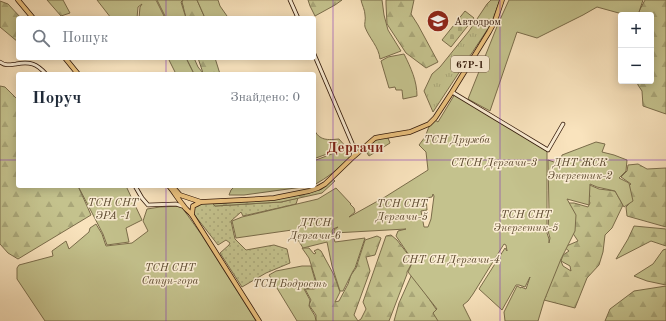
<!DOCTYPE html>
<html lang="uk">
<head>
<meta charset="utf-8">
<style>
	:root { --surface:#fff; --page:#f2f2f3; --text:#1f2937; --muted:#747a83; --line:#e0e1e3 }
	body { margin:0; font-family:"Old Standard TT",serif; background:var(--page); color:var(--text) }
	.controls { position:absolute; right:12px; top:12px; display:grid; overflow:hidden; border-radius:4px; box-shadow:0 2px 10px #0003 }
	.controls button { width:36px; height:36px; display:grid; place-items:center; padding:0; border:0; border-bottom:1px solid var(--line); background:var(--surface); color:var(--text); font:20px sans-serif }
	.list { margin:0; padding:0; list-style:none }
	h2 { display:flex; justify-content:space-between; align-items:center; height:52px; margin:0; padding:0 16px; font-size:17px }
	h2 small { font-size:13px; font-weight:400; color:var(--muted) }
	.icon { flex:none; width:22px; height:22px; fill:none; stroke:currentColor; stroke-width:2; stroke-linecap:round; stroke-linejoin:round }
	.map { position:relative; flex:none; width:666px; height:321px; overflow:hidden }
	.search { position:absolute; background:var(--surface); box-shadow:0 2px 10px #0003; left:16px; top:16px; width:300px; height:44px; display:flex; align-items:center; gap:10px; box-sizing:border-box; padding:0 14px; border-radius:4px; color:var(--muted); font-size:15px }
	.panel { position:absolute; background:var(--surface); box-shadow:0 2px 10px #0003; left:16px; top:72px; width:300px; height:116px; border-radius:4px }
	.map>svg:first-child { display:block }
	.grass { fill:url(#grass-dots); stroke:#7a6c4a }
	.forest { fill:url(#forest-firs); stroke:#7a6c4a }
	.cemetery { fill:url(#cemetery-stones); stroke:#7a6c4a }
	.park { fill:url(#park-tufts); stroke:#7a6c4a }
	.garden { fill:#c4c28d; stroke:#7a6c4a; fill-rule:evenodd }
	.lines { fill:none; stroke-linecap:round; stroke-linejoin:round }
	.primary-tunnel { stroke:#d1ba99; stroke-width:4; stroke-dasharray:4 2; stroke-linecap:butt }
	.secondary-casing { stroke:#311708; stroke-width:4.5 }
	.primary-casing { stroke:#311708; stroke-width:5.5 }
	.secondary { stroke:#fbedd4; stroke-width:3 }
	.primary { stroke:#ecc27e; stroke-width:4 }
	.grid { fill:none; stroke:#7b2cbf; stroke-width:1; stroke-opacity:0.55 }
	.labels { text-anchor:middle; stroke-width:3; stroke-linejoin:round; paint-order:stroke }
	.shield { fill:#fbedd4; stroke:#6e5745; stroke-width:1 }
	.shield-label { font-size:10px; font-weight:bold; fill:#311708 }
	.poi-label { font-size:11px; fill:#311708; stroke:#fbedd4; text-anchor:start }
	.park-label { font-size:11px; font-style:italic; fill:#5d4a30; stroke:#fbedd4 }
	.district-label { font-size:15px; font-weight:bold; fill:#7a1f14; stroke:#fbedd4 }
</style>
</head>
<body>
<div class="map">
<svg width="666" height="321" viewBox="0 0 666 321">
	<defs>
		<pattern id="grass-dots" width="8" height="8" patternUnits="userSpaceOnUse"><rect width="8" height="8" fill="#c4c28d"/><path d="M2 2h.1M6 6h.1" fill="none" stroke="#a9a678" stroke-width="1.8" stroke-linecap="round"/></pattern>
		<pattern id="forest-firs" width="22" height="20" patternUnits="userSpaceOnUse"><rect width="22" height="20" fill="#c4c28d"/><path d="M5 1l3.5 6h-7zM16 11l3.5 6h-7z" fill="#a9a678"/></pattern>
		<pattern id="cemetery-stones" width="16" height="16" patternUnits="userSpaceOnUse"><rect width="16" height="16" fill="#c4c28d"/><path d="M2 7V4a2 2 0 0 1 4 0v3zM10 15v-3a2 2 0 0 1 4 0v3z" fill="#a9a678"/></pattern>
		<pattern id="park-tufts" width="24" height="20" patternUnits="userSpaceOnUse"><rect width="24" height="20" fill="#c4c28d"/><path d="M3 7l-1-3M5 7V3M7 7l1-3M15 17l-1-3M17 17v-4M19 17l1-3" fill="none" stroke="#a9a678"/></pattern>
	</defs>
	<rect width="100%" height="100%" fill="#f9e3bd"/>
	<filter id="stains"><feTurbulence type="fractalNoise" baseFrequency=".005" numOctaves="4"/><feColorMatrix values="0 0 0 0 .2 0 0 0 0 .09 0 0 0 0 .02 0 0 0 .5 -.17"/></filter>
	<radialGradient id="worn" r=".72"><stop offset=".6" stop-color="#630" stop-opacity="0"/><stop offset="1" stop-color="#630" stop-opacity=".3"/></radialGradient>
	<path class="grass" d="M298,198L296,204L243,216L241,212L231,221L235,239L246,250L274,245L287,249L290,263L266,273L242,287L220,253L229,245L230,243L226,240L218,245C210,234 201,224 193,213L194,208L198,203L211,202L215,206L281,202Z"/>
	<path class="forest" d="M47,0H63L70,13L61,16Z
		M183,0H197L205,18H186L182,2Z
		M308,0H342L335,5L315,16L310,6Z
		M386,0H414L411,14L418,25L438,62L426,68L406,53L387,24L386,4Z
		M645,0H666V114L643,106L642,91L638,85L637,81H651V15H637Z
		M0,1L8,4L21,18H18V42L0,27Z
		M186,58H194L198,67L203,73L198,58H215L220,74H194Z
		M0,86L5,87L18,100V186H78L91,215L18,259L8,253L0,244Z
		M385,137L388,138L390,143L369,156L365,150L376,140Z
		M638,164L647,169L666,168V227L627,216L626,207L630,203L626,188L631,184L621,177L627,171L628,165Z
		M333,179L335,181L322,193L281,202L215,206L213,204L267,200L300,195L322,189Z
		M585,183L599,189L615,191L623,205L612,228L605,235L603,252L599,265L587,278L575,308L544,300L558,254L563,266L571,271L570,266L561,261L563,255L569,251L564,247L578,241L572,232L567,203H574L588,207L590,203L583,186Z
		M634,226L666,229V246L651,241L616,259L628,239Z
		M391,235L397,240L413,261L407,272V274L389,321H316V315L309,305L311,300L305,289H314L318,287L309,258L302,248H309L314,254L316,253L314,251L318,249L321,251L334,275L340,292L335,302L339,301L348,284L351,275L356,268L365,240L377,236L381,238L375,255L366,257L370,271L354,315L358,321L361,319L366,309L363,302L386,236Z
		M666,249V285L647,281L634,276L653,264L663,250Z
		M412,274L436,309L444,321H394L399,303Z
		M666,286V321H605L610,309L634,291Z"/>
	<path class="cemetery" d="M465,11L474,18L451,47L442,40Z"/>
	<path class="park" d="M491,0H500L491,24L433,112L424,91L432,74L440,67L469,31L487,4Z"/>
	<path class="garden" d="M97,0H156L165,18H139L140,7L142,4L138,7L137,18H111Z
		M157,0H183L181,2L186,18H166Z
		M197,0H218L220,6L227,16L223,18H205Z
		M361,0H382L384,15L388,30L401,51L380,59C379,47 369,38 365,27C364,24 366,19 365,15C365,10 362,5 361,0Z
		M509,0H643L638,15H626L597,7L583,15L537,38L517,32L490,111L468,99L498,24Z
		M404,54C411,68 417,81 417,96L403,99L402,90H396L395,87L389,88L381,61L388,57Z
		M168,58H186L194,74H176Z
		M455,94L547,150C547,176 547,205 547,233L549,239V243L550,238L548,231L549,211L548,160L560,164L562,155L596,142L605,144L602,152L614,155L627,160L626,171L619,178L629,183L633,201L624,207L615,191L597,187L590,184L589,205L567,199L576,215L575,231L561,259L544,301L538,321H505L504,312L517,286L521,288V287L526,289L530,277L525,287L519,285H516L502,310L479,289L505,248L507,251L506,245L504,244L473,294L468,301L463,305L471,321H438L433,313L437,309L408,272L413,261L396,236L398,231L406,229L334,233V230L338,227L333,229L332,231L335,242L365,238L355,268L353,271L343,291H340L332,266L327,242L303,248L292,230L236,238L232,221L242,217L318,199L336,188L351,204H350L354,208L355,212L349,217L385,197L428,170L426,152L419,145L425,137L430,124L435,120L438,122ZM433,194L434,196L431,219L428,227H424L421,211L427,210L426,198L432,197Z
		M314,129C319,141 328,140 339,139L346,147L316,158L314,157Z
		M350,147L349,159C338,169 327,178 314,185V158L316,160Z
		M78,186H126L142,220L126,228L129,242L107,245L103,234Z
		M235,186H310L244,195H229L231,190Z
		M181,206L201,234L256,321H45L17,279V268L19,265L53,256L52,251L66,241L69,249L89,232L90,228L96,224L102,234L106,246L132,243L148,231L143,221L147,209L160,207Z
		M302,266H311L317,287L304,289L310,300L309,306L315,316L316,321H297L269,275L276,271Z"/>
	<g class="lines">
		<path class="primary-tunnel" d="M81,73V74"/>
		<g class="secondary-casing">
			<path id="secondary" d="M290,0L298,18
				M314,54L352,143L354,148L353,156
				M0,62C6,66 9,65 16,64C30,61 37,64 46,74
				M452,92L548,150L563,124
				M356,146L359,148L364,147
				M135,186L142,198L148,205L176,204L182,206"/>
		</g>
		<g class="primary-casing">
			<path id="primary" d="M18,0L33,18
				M65,58L78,74
				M169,186C174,192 178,199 183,205C185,209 189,211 192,215L259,321
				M172,186L180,195L201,202L259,199L274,198L309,191L318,188L325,184L352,158L375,138L380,137L410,132L429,124L435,118L452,92L489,32L495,21L502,0
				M192,214L193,206L201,202"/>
		</g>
		<use href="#secondary" class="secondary"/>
		<use href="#primary" class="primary"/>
	</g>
	<path class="grid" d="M166,0V18M333,0V321M500,0V321M166,58V74M0,160H18M314,160H666M166,186V321"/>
	<defs>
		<g id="university-disc" transform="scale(1.15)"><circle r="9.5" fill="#8f2418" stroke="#fbedd4"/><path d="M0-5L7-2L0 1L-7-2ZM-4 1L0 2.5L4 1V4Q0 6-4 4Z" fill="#fff"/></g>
	</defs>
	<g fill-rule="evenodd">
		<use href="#university-disc" x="438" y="21"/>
	</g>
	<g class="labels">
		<rect class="shield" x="451" y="56" width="38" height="16" rx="3"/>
		<g class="shield-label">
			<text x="470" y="68">67Р-1</text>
		</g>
		<g class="poi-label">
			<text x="454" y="25">Автодром</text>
		</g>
		<g class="park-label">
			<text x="457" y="143">ТСН Дружба</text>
			<text x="494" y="166">СТСН Дергачи-3</text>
			<text x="580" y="166">ДНТ ЖСК<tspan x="580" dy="13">Энергетик-2</tspan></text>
			<text x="113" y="206">ТСН СНТ<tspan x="113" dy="13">ЭРА -1</tspan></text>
			<text x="402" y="207">ТСН СНТ<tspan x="402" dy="13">Дергачи-5</tspan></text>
			<text x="526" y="218">ТСН СНТ<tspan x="526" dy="13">Энергетик-5</tspan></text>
			<text x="315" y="226">ДТСН<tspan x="315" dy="13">Дергачи-6</tspan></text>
			<text x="451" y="263">СНТ СН Дергачи-4</text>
			<text x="170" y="271">ТСН СНТ<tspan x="170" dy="13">Сапун-гора</tspan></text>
			<text x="290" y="287">ТСН Бодрость</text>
		</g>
		<g class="district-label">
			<text x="355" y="152">Дергачи</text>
		</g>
	</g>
	<rect width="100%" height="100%" filter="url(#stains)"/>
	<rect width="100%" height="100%" fill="url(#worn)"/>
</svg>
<div class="controls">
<button>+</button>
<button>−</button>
</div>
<div class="search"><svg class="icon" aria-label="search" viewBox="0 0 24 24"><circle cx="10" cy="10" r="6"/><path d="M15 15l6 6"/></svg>Пошук</div>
<section class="panel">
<h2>Поруч<small>Знайдено: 0</small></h2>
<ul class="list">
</ul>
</section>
</div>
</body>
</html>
